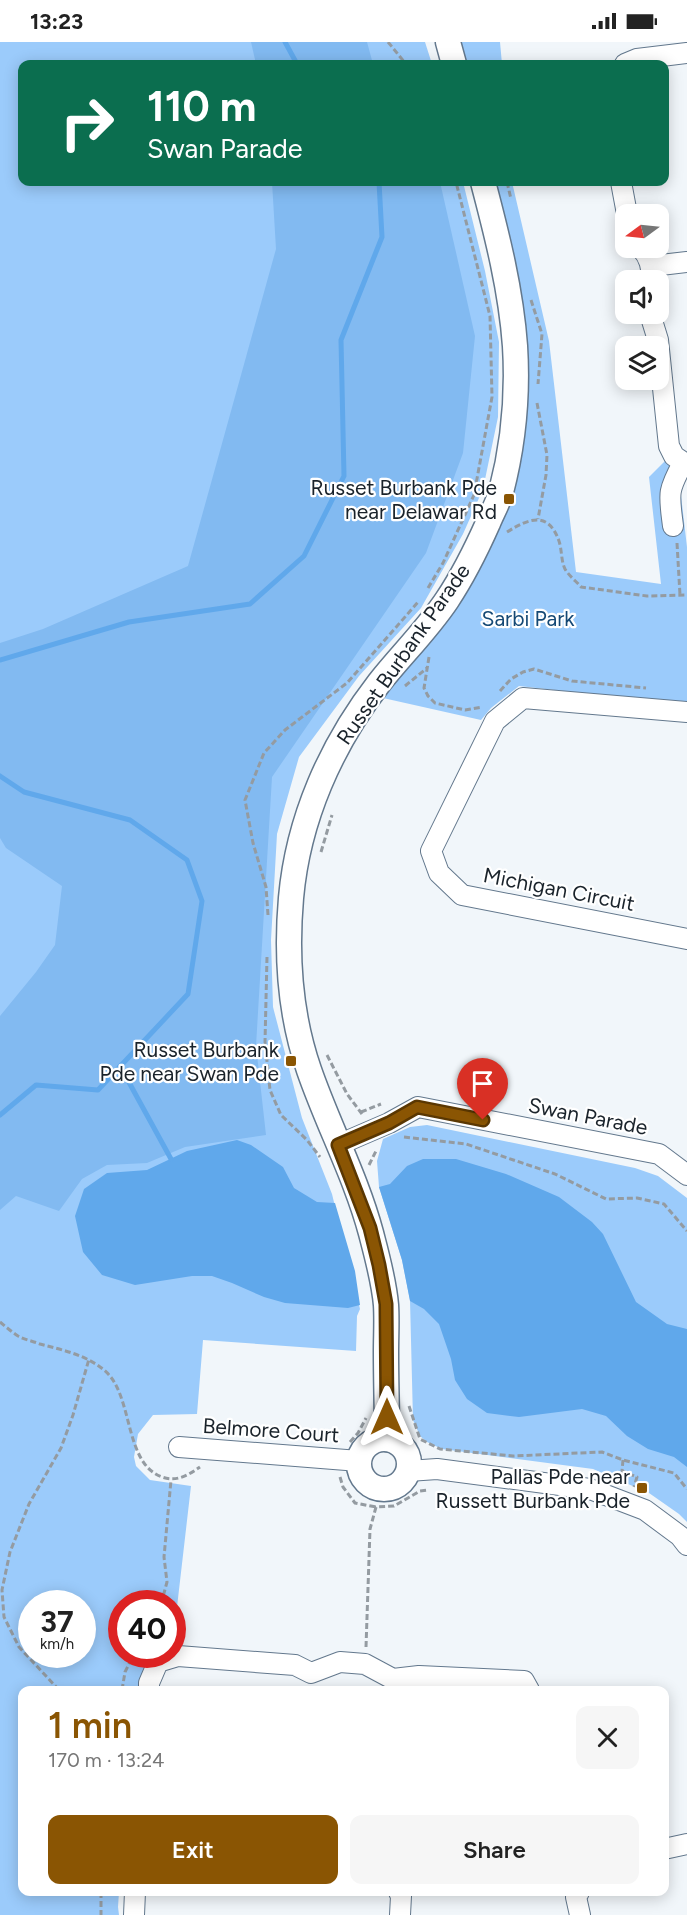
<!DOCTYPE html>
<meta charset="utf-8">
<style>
:root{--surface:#fff;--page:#f6f6f6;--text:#222;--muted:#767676;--accent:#8a5503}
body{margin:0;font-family:Figtree,sans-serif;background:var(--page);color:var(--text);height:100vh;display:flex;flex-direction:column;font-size:22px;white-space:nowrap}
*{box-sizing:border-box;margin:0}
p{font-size:20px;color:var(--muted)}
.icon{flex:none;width:33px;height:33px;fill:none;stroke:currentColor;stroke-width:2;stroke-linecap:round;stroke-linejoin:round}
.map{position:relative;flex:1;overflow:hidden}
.panel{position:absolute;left:18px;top:1644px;width:651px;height:210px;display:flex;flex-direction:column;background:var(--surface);border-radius:12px;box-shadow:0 3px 15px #0003}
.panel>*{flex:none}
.banner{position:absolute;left:18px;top:18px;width:651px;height:126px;border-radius:12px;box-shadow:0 3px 15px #0003;background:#0b6e4f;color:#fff;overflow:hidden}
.needle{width:39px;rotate:255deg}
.buttons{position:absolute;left:615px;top:162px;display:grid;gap:12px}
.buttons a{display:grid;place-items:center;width:54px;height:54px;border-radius:12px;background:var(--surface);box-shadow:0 3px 15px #0003;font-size:30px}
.speed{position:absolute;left:18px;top:1548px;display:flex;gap:12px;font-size:30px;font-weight:700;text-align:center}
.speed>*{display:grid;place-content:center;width:78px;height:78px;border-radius:50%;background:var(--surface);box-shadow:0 3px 15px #0003;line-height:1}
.speed small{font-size:15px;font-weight:400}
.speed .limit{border:9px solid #d22;background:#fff;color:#111}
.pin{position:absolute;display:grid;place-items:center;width:51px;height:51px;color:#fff;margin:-62px -26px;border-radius:50% 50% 50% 0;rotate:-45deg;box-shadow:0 0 6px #0007}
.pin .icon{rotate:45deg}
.me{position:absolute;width:66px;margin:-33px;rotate:0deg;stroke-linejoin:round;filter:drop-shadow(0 0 4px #0008)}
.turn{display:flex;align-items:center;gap:21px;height:126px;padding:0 30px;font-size:27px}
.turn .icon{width:78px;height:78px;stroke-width:2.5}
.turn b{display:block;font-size:42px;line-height:51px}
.round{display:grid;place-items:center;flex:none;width:63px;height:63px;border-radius:12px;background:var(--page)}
.headline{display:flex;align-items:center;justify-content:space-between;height:102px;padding:0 30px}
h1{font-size:36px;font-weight:600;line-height:45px;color:var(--accent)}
.action{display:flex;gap:12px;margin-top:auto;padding:12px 30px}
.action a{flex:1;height:69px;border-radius:12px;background:var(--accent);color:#fff;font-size:24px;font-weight:600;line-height:69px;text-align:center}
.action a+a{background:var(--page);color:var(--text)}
.status{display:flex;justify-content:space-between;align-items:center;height:42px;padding:0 30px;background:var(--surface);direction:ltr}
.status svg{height:16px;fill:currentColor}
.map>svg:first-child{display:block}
.green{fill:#9bcbfb;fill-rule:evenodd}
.forest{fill:#82baf1}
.water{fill:#60a8eb}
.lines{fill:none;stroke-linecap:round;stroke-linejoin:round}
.stream{stroke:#60a8eb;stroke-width:5}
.minor-casing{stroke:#63788d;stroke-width:22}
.tertiary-casing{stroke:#63788d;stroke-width:27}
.path{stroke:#949ba1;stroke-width:3;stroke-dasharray:6 3;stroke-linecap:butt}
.minor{stroke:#fff;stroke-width:20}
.tertiary{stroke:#fff;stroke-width:24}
.route-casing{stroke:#5a3702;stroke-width:15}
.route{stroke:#8a5503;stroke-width:10}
.poi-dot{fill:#8a5503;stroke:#fff;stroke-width:2}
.labels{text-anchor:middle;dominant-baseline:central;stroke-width:4.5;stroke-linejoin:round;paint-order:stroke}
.poi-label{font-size:21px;fill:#1a232b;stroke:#fff;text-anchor:end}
.park-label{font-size:21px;fill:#154975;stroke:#fff}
.street-label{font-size:21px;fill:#1a232b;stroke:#fff}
</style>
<div class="status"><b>13:23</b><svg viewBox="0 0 49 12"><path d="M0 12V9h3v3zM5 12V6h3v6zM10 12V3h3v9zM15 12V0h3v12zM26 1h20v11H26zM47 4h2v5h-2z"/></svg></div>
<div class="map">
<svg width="687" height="1873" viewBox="0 0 687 1873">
<rect width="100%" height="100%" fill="#f1f6fa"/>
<g class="green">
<path d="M0,0H425L432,22H22V140H463L485,229L499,300L498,375L483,447L463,492L421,566L359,634L299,715L277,792L271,898L273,965L302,1076L332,1152L360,1267L357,1274L356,1309L203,1298L197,1372L153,1373L138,1392L134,1415L136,1424L150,1438L191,1444L174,1591L173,1592L172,1562H122V1612L149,1613L139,1641V1648H22V1850H119L118,1865L119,1873H0ZM32,1562H82V1612H32Z"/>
<polygon points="459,0 500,0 502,22 465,22"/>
<polygon points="492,140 512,140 549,299 576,530 661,542 649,435 665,419 687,434 680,445 687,505 687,663 519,644 491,666 481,678 383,656 437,591 525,367 527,292"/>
<polygon points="427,1083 635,1126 658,1134 687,1156 687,1480 679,1472 649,1451 593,1427 442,1407 427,1400 420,1394 413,1378 410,1258 402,1218 379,1145 377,1119 383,1097 410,1085"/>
</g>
<g class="forest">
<polygon points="251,0 367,0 373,22 256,22"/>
<polygon points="272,140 440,140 475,294 463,411 426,511 272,735 256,1004 266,1093 185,1105 147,1121 107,1123 82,1137 59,1169 16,1154 0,1168 0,974 36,930 55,903 62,844 6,806 0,796 0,601 43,587 188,524 276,207"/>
</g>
<g class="water">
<polygon points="237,1098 251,1103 283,1125 294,1146 317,1160 335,1161 355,1229 360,1263 348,1266 285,1261 264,1255 232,1241 212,1234 192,1234 135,1243 102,1233 83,1210 75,1174 84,1147 107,1131 147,1128 187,1109"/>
<polygon points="423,1117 456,1117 506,1132 559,1155 592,1180 603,1192 636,1260 667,1282 687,1287 687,1425 674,1415 648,1407 627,1394 606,1374 582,1367 519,1375 487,1371 467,1357 455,1338 451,1317 439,1282 424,1267 410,1259 402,1218 379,1145 390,1142 407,1124"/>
</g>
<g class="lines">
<g class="stream">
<polyline points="285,0 297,22"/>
<polyline points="0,618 129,580 250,562 304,514 344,434 341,298 382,195 379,140"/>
<polyline points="0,734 24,750 130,778 187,818 202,859 188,952 98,1048 36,1043 0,1073"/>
<polyline points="120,1024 171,1117"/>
</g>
<defs>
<g id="minor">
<polyline points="625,22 637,17 687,11"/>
<polyline points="621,140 627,172"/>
<path d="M641,206C650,216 652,225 651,238"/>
<polyline points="652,224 687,220"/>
<polyline points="650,272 658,298 669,404 674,414 687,423"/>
<path d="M673,484C669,452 667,450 683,421"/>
<polyline points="687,670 523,656 495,679 431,809 439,831 462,853 687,897"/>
<polyline points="338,1103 389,1081 418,1065 659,1112 687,1133"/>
<polyline points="179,1405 359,1419"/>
<polyline points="408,1429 437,1427 590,1447 645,1468 680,1494 687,1503"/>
<polyline points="149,1648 149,1641 158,1620 178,1614 295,1623 311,1631 340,1620 365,1622 393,1637 419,1634 524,1639 529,1648"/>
<polyline points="664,1807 687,1802"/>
<polyline points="399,1850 401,1854 400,1873"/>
<polyline points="579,1850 576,1855 580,1873"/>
<polyline points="134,1873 135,1850"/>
</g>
<g id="tertiary">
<polyline points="448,0 454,22"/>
<circle cx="384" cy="1422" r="25"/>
<path d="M387,1397C387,1368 386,1339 386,1310C386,1294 387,1278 386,1263C384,1239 377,1214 371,1191C356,1135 328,1083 309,1028C290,973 286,913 291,856C298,777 331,703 379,641C401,613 427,588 447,558C463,534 476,508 488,481C492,471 498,461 501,450C513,404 518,352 515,304C511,248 497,193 483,140"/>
</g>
</defs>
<use href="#minor" class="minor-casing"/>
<use href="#tertiary" class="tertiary-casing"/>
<g class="path">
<polyline points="388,0 406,22"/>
<polyline points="507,140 511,157"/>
<polyline points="531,258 542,292 538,342"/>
<polyline points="537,361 547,413 546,433 538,477"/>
<path d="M507,490C528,477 548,468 559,499C562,508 561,519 565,527C569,534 577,540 581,545L647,554L687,553"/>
<polyline points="677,501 680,553"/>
<polyline points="428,546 443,521 474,453 492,355 490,274 456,140"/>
<polyline points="429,615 424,646 428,654 435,661 465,668 482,665"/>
<polyline points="405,644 427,626"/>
<polyline points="500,649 511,637 523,630 534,627 572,639 646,646"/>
<polyline points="321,810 332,773"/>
<polyline points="268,873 266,845 253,801 245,758 264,711 285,688 347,641 419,559"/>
<polyline points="267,915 265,1000 270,1048 281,1073 307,1098 320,1115"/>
<polyline points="327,1013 347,1052 362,1072"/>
<polyline points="361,1070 381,1062"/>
<polyline points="404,1095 466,1102 555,1132 606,1157 637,1156 664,1162 687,1189"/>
<polyline points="369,1123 377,1107"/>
<path d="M0,1280C6,1285 12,1290 18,1294C25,1298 33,1299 40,1302C63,1308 86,1313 104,1328C134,1352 123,1421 162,1435C176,1440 187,1434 200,1425"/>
<polyline points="409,1364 420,1397 440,1407 513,1414 602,1410 623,1418 674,1431 687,1447"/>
<polyline points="350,1400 358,1391 366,1376"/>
<polyline points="623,1418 622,1429 637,1435 634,1445"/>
<polyline points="340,1435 343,1445 355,1461 376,1465"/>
<polyline points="161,1562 167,1540 164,1515 171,1438"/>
<polyline points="366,1605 370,1487 376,1465 394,1464 420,1449 428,1448"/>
<polyline points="59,1648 19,1605 4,1575 2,1548 10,1510 29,1462 61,1406 73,1373 89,1317"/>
<polyline points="122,1648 125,1630 134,1612"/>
<polyline points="101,1850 101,1873"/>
</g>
<use href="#minor" class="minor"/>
<use href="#tertiary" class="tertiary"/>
</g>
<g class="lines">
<defs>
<polyline id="route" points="387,1375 386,1262 379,1223 370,1186 338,1103 389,1081 417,1065 483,1078"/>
</defs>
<use href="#route" class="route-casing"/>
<use href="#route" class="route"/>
</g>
<g class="poi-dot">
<rect x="503" y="451" width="12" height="12" rx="3"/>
<rect x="285" y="1013" width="12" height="12" rx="3"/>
<rect x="636" y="1440" width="12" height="12" rx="3"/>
</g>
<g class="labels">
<g class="poi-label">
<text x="497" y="445">Russet Burbank Pde<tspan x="497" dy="24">near Delawar Rd</tspan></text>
<text x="279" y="1007">Russet Burbank<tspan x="279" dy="24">Pde near Swan Pde</tspan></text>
<text x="630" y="1434">Pallas Pde near<tspan x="630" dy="24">Russett Burbank Pde</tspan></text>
</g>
<g class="park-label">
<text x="528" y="576">Sarbi Park</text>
</g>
<g class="street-label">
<text transform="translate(403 612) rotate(-55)">Russet Burbank Parade</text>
<text transform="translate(559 847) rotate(11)">Michigan Circuit</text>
<text transform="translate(588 1074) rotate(11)">Swan Parade</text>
<text transform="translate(271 1388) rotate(4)">Belmore Court</text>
</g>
</g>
</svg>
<div class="buttons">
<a><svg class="needle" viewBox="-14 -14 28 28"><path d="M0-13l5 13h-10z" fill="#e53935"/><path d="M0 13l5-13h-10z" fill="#767676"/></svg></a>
<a><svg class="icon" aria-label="sound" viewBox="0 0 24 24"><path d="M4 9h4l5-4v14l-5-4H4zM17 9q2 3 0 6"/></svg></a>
<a><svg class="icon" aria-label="layers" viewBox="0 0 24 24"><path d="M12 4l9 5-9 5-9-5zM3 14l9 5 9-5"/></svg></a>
</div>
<div class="speed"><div>37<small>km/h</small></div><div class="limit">40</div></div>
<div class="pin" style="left:483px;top:1078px;background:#d93025"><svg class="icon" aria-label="arrive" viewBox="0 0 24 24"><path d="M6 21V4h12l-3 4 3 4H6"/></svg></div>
<svg class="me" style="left:387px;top:1375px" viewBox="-20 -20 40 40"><path d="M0-17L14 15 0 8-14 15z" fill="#8a5503" stroke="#fff" stroke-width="4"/></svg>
<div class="banner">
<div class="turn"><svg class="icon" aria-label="right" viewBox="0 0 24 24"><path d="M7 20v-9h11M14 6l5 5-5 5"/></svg><div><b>110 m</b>Swan Parade</div></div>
</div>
<section class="panel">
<div class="headline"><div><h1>1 min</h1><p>170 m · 13:24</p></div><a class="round"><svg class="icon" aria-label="close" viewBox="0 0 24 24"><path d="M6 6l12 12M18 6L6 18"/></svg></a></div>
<div class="action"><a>Exit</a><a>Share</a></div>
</section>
</div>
